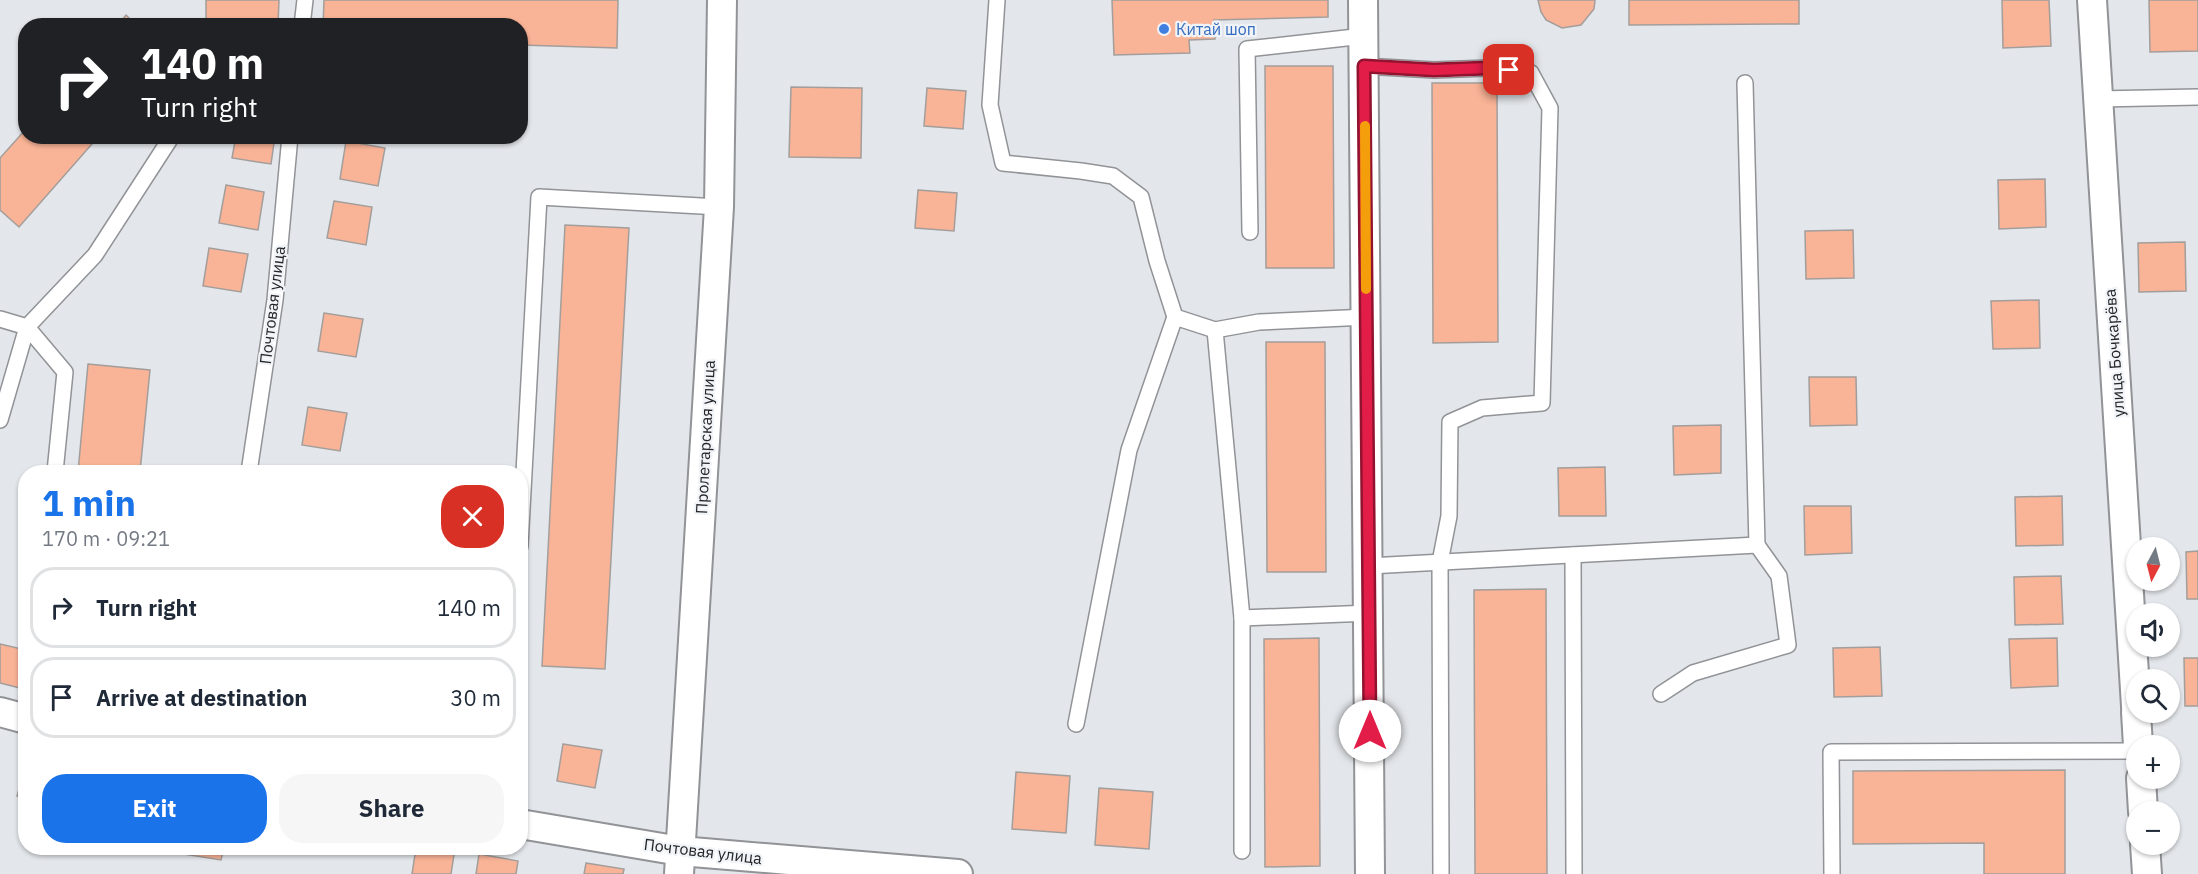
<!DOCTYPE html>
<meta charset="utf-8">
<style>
:root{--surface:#fff;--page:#f6f6f7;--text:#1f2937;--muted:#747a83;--line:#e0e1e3;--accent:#1a73e8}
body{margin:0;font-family:"IBM Plex Sans",sans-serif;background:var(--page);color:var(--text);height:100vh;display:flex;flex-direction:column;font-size:22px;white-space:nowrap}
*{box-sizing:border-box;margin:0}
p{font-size:20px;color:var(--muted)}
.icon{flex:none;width:33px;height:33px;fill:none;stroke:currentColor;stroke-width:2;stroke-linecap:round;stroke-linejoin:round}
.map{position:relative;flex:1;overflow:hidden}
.details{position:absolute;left:18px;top:465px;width:510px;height:390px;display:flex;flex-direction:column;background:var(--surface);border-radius:24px;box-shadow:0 2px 4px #0004}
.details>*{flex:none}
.banner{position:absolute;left:18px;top:18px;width:510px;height:126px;border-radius:24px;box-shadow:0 2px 4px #0004;background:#202124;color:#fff;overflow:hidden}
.needle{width:39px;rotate:187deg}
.tools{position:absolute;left:2126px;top:537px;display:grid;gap:12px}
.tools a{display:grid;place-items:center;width:54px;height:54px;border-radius:50%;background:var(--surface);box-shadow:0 2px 4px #0004;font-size:30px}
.pin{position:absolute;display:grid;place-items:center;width:51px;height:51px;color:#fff;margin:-26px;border-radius:12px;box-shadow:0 3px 9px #0006}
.me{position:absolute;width:66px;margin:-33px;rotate:0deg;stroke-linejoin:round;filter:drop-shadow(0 0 4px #0008)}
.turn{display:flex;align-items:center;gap:21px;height:126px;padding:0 24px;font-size:27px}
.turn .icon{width:78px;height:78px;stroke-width:2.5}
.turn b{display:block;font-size:42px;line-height:51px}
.round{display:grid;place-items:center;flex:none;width:63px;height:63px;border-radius:24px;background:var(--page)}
.overview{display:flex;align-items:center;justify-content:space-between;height:102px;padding:0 24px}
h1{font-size:36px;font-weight:800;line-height:45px;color:var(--accent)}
.action{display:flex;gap:12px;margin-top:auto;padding:12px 24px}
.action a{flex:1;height:69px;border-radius:24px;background:var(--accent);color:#fff;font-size:24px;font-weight:800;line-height:69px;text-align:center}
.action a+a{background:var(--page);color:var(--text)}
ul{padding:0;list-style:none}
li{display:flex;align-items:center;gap:18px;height:81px;margin:0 12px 9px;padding:0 12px;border:3px solid var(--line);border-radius:24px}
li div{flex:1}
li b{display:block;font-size:22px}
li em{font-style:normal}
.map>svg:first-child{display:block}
.building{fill:#f9b396;stroke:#a39e9c;stroke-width:1.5}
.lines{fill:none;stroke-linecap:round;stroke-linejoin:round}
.service-casing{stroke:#919397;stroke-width:18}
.minor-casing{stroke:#919397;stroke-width:32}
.service{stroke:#fff;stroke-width:15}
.minor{stroke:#fff;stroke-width:28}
.route-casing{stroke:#92132f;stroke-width:15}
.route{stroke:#e11d48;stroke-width:10}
.slow{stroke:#f59e0b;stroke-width:10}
.shop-dot{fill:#3f7fe0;stroke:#f0f3f7;stroke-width:2}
.labels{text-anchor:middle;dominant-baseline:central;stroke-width:4.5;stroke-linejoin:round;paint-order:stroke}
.shop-label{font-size:16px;fill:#366cbe;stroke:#f0f3f7;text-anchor:start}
.street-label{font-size:16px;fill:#242527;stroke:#f0f3f7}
</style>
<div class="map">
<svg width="2198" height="874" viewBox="0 0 2198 874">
<rect width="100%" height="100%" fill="#e3e6ea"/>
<g class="building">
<polygon points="206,0 279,0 278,26 206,26"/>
<polygon points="324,0 618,0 617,48 520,45 520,26 323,26"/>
<polygon points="1112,0 1328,0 1328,17 1214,20 1215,39 1189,40 1190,53 1114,55"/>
<polygon points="1538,0 1595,0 1594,9 1581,25 1562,28 1546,20 1541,12"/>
<polygon points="1629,0 1799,0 1799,24 1629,25"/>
<polygon points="2002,0 2049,0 2051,46 2003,48"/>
<polygon points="2149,0 2198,0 2198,51 2150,52"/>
<polygon points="126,15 137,26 117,26"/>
<polygon points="1265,66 1333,66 1334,268 1266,268"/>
<polygon points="1432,83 1497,83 1498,342 1433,343"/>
<polygon points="791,87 862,88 861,158 789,157"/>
<polygon points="927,88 966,91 963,129 924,126"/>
<polygon points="26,129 26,136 99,136 19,227 0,210 0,158"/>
<polygon points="236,136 275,136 271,164 232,158"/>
<polygon points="346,141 385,148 378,186 340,179"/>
<polygon points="2045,179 2046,227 1999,229 1998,180"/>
<polygon points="226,185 264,192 258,230 219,223"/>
<polygon points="918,190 957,193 954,231 915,228"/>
<polygon points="334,201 372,207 366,245 327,238"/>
<polygon points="565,225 629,228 605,669 542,666"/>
<polygon points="1853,230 1854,278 1806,279 1805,231"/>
<polygon points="2185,242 2186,291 2139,292 2138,243"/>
<polygon points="209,248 248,254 241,292 203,286"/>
<polygon points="2039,300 2040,348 1993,349 1991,301"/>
<polygon points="324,313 363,319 356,357 318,351"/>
<polygon points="1266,342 1325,342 1326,572 1267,572"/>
<polygon points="88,364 150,370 140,472 78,472"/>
<polygon points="1809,377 1856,377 1857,425 1810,426"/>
<polygon points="308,407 347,413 340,451 302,445"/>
<polygon points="1721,425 1721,473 1674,475 1673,426"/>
<polygon points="1605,467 1606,516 1559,516 1558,468"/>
<polygon points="2062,496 2063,545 2016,546 2015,497"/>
<polygon points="1804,506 1851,506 1852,553 1805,555"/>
<polygon points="2198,551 2198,599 2187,599 2186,552"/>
<polygon points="2061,576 2063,624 2015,625 2014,577"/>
<polygon points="1546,589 1547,874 1475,874 1474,590"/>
<polygon points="1319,638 1320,866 1265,867 1264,639"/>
<polygon points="2057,638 2058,686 2011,688 2009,639"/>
<polygon points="0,644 26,650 26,666 20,688 0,683"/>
<polygon points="1880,647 1882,696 1834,697 1833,648"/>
<polygon points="2184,658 2198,658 2198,706 2185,706"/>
<polygon points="520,736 527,738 521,775 520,775"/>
<polygon points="563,744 602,750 595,788 557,781"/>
<polygon points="26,767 26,799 17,796"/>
<polygon points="2065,770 2065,874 1984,874 1984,843 1853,844 1853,771"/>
<polygon points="1016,772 1070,776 1066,833 1012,829"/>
<polygon points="1099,788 1153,792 1149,849 1095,845"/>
<polygon points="184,848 224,848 221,860 183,854"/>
<polygon points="416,848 455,848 451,874 412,874"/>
<polygon points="479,854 518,861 516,874 476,874"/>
<polygon points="586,863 624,869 623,874 584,874"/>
</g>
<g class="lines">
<defs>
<g id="service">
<polyline points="997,0 990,105 1003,163 1081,171 1113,176 1141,197 1157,261 1175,317 1215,330 1259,322 1367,317"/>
<polyline points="302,26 305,0"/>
<polyline points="1364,66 1434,70 1488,68 1531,73 1550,108 1542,403 1482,408 1450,422 1449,516 1440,562 1441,874"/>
<polyline points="2098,99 2198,97"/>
<polyline points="1250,232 1247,49 1364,36"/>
<polyline points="0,319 27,327 0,420"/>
<polyline points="1215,330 1242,618"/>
<polyline points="55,472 65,372 27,327 95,255 172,136"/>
<polyline points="249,472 275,300 290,136"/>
<polyline points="520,546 539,197 719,207"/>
<polyline points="1573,555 1574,874"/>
<polyline points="1369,566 1757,545 1745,83"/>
<polyline points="1661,694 1693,673 1788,645 1779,576 1757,545"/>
<polyline points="1076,724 1129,450 1175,317"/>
<polyline points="1242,851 1242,618 1370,613"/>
<polyline points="1832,874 1831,752 2136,751"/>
</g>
<g id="minor">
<polyline points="1363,0 1370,874"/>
<polyline points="2092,0 2136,706"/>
<polyline points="0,712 26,719"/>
<polyline points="2136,712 2138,746"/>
<polyline points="2141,778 2143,812"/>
<polyline points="520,824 680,851 958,874"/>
<polyline points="2145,844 2147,874"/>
<polyline points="679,874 719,207 722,0"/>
</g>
</defs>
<use href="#service" class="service-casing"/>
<use href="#minor" class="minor-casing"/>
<use href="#service" class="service"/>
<use href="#minor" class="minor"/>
</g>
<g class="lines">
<defs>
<polyline id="route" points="1370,731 1364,66 1434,70 1488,68 1509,70"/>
</defs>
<use href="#route" class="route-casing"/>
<use href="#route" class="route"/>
<polyline class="slow" points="1365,126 1366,289"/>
</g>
<circle class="shop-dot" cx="1164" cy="29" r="6"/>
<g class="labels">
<g class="shop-label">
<text x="1176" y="29">Китай шоп</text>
</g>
<g class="street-label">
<text transform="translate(272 305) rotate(-83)">Почтовая улица</text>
<text transform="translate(2114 353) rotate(-94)">улица Бочкарёва</text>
<text transform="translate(705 437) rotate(-87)">Пролетарская улица</text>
<text transform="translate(703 851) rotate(7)">Почтовая улица</text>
</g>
</g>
</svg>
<div class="tools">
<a><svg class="needle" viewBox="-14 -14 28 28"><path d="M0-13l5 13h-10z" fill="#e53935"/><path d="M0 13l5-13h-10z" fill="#747a83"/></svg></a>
<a><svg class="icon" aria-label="sound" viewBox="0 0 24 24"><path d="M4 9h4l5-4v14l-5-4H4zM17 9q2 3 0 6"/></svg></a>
<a><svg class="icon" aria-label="search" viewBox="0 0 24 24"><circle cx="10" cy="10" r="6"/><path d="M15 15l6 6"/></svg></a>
<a>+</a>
<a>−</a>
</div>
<div class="pin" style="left:1509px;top:70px;background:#d93025"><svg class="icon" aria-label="arrive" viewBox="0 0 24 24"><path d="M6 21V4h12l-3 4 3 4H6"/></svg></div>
<svg class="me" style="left:1370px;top:731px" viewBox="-20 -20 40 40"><circle r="19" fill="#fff"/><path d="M0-13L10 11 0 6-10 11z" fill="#e11d48"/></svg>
<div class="banner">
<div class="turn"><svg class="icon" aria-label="right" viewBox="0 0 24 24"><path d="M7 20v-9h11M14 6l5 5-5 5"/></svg><div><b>140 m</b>Turn right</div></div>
</div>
<section class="details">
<div class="overview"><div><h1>1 min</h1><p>170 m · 09:21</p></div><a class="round" style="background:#d93025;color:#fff"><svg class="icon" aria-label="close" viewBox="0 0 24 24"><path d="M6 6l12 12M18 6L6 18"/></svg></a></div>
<ul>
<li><svg class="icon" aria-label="right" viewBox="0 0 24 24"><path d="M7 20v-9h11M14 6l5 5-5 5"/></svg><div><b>Turn right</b></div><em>140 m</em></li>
<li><svg class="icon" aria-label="arrive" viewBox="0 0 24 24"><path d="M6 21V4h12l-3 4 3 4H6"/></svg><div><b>Arrive at destination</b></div><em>30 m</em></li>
</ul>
<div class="action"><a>Exit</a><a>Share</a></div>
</section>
</div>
